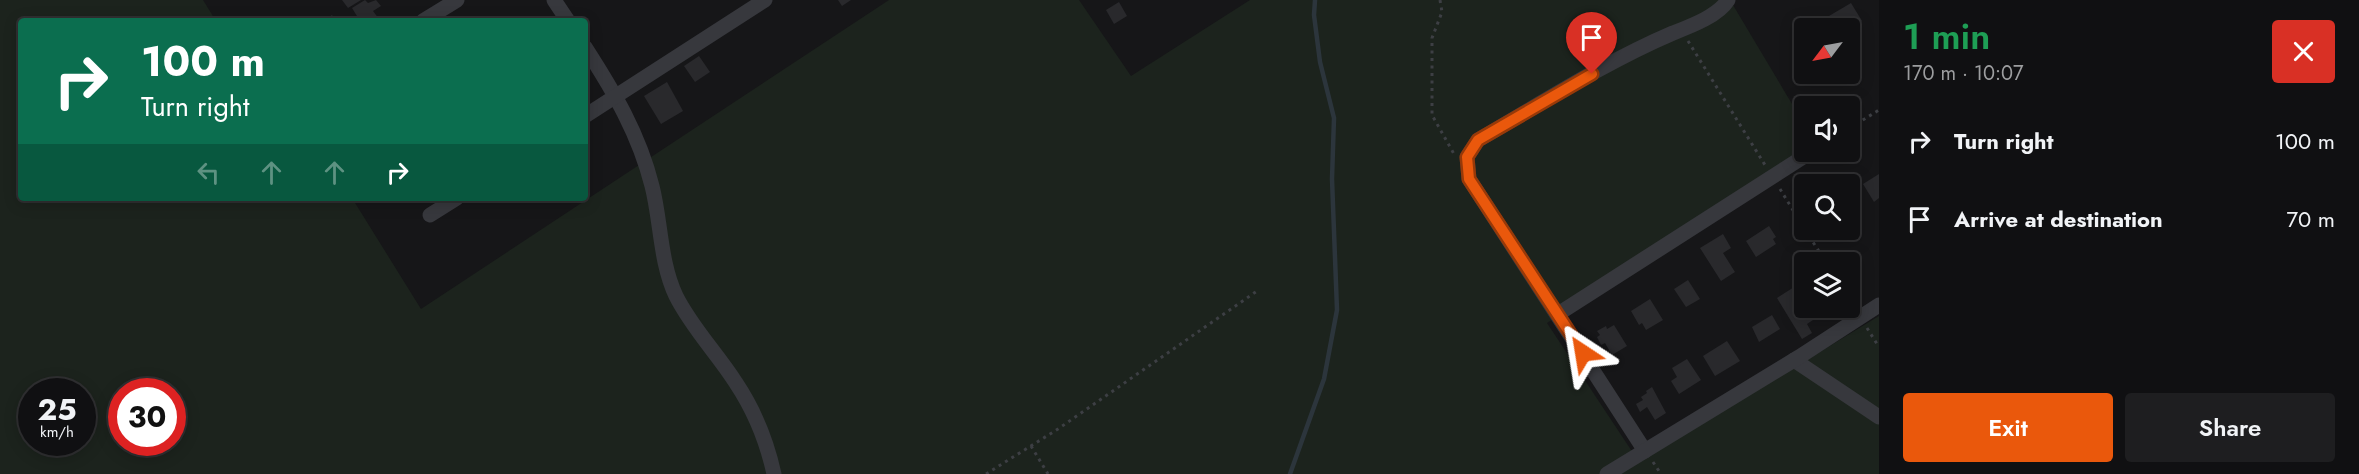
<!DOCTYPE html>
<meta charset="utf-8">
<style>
:root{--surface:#101012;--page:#1e1e20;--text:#f1f3f6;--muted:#9c9d9f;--line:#303032;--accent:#ea580c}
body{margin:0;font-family:Jost,sans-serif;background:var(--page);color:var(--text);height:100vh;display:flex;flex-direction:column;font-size:22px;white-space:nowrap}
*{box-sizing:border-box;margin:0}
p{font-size:20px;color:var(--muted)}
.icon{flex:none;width:33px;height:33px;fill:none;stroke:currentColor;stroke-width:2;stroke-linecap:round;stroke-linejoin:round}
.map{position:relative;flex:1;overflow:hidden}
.details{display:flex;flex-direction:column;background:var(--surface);width:480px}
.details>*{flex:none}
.hud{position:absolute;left:18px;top:18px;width:570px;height:183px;border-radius:6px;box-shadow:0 3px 15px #0003,0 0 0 2px var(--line);background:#0b6e4f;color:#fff;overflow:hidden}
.needle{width:39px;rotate:238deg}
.tools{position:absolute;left:1794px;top:18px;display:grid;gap:12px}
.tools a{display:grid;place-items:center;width:66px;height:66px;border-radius:6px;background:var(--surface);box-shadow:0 3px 15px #0003,0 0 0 2px var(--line);font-size:30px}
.speed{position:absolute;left:18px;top:378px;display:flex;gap:12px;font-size:30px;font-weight:700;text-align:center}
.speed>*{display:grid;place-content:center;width:78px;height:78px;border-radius:50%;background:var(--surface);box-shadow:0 3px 15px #0003,0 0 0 2px var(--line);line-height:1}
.speed small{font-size:15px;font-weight:400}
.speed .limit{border:9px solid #d22;background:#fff;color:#111}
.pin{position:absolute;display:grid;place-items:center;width:51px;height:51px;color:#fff;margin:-62px -26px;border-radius:50% 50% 50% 0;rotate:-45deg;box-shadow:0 0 6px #0007}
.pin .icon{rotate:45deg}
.me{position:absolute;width:66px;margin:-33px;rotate:327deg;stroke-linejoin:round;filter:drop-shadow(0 0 4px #0008)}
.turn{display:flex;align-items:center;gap:21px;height:126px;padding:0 24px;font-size:27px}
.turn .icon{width:78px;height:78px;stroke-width:2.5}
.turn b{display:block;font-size:42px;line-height:51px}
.lanes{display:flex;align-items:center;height:57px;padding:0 24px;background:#0003;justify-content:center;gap:30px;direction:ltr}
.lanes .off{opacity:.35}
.round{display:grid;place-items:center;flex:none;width:63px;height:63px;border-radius:6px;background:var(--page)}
.summary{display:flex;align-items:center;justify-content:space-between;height:102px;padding:0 24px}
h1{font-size:36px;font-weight:600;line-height:45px;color:#1e9e55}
.action{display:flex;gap:12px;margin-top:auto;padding:12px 24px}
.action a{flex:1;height:69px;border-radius:6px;background:var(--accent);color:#fff;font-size:24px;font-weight:600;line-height:69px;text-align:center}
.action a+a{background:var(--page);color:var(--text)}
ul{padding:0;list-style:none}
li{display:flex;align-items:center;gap:18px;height:78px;padding:0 24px}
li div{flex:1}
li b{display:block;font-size:22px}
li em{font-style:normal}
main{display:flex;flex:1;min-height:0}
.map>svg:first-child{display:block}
.green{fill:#1c231d;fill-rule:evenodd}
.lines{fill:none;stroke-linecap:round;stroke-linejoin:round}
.stream{stroke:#2c353c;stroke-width:4.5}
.building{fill:#29292c}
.path{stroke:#3d3f44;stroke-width:3;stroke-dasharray:3 4.5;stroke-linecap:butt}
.minor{stroke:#37383d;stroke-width:15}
.route-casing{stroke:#983908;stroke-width:15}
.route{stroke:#ea580c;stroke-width:10}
</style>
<main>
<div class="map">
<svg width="1879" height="474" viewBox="0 0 1879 474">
<rect width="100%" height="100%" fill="#161618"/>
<path class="green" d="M0,0H203L216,21H21V198H352L421,309L889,0H1079L1131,76L1250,0H1730L1804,124V152H1807L1547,323L1639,462L1879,316V474H0ZM32,392H82V442H32ZM122,392H172V442H122Z"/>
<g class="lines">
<polyline class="stream" points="1290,474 1324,379 1337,310 1332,179 1334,118 1320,62 1314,15 1315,0"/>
</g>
<g class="building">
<polygon points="342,0 361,0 348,8"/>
<polygon points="365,0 368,3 376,0 381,6 373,11 379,19 376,21 360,21 352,8"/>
<polygon points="838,0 851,0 842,6"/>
<polygon points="1119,2 1127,16 1114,24 1106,10"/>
<polygon points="1851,3 1862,21 1849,28 1837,28 1829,16"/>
<polygon points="332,15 336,21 323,21"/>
<polygon points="699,56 710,72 695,82 684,66"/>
<polygon points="667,82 683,111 661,124 644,96"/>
<polygon points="1879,174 1879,198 1874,202 1863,184"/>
<polygon points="1769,226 1776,237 1773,239 1776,244 1756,257 1746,241"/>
<polygon points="1723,234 1731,248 1723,253 1735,272 1721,281 1700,248"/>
<polygon points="1688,280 1700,299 1686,307 1674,289"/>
<polygon points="1802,282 1804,286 1804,308 1818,308 1822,314 1807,324 1812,333 1802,339 1777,298"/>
<polygon points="1650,299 1663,320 1646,330 1642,323 1639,325 1631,311"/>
<polygon points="1772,315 1780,329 1759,342 1752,327"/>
<polygon points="1614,325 1627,346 1612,355 1605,343 1601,345 1597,337 1600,335 1597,331 1606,326 1607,329"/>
<polygon points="1727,341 1740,361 1715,376 1703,356"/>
<polygon points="1687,359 1701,380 1679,394 1671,381 1677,377 1672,368"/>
<polygon points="1652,387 1666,413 1655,420 1647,407 1640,412 1636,404 1643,400 1641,397 1647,393 1646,391"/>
</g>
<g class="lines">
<g class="path">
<polyline points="1440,0 1442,12 1432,38 1432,115 1454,154"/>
<polyline points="1688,41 1765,165"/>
<polyline points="1850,128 1879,110"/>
<polyline points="1780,189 1804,228"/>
<polyline points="1805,230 1826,262"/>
<polyline points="1867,328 1879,347"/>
<polyline points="1031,446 1048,474"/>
<polyline points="1653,462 1661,474"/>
<polyline points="986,474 1058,429 1257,291"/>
</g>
<g class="minor">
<polyline points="554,0 568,21"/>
<polyline points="423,21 457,0"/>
<path d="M585,47C614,92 639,134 652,186C661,221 660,263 676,296C692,328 717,353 736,383C754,410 767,442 774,474"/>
<polyline points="585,116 765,0"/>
<polyline points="430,215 457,198"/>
<polyline points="1558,314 1811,152"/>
<polyline points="1794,360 1879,417"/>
<path d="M1645,451L1469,179L1467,157L1478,140C1542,103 1605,62 1673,33C1691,26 1718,16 1728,0"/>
<polyline points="1607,474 1799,357 1879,305"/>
</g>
</g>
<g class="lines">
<defs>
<polyline id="route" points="1583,353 1469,179 1467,157 1478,140 1592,74"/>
</defs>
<use href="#route" class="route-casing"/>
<use href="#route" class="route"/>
</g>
</svg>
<div class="tools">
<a><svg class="needle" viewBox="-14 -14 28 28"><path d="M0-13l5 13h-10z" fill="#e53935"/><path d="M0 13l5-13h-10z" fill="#9c9d9f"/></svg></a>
<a><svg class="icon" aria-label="sound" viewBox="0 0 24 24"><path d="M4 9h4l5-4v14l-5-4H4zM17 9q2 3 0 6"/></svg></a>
<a><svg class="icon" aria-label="search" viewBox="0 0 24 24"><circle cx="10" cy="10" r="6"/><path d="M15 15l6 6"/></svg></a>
<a><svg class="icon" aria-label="layers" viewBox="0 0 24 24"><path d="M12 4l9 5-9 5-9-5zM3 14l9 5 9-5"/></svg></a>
</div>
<div class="speed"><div>25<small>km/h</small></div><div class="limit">30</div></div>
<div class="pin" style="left:1592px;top:74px;background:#d93025"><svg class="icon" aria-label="arrive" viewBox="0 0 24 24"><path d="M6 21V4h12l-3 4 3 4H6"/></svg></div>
<svg class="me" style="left:1583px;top:353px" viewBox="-20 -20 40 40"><path d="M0-17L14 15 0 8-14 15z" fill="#ea580c" stroke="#fff" stroke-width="4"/></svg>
<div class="hud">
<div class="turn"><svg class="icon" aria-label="right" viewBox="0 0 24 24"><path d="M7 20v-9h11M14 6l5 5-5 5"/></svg><div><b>100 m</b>Turn right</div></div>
<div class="lanes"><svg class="icon off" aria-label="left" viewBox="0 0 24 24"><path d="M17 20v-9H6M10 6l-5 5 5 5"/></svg><svg class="icon off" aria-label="ahead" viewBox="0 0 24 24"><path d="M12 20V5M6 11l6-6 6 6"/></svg><svg class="icon off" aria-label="ahead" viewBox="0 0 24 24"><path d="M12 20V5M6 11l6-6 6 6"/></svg><svg class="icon" aria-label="right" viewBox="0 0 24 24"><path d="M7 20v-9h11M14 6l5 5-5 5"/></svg></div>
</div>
</div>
<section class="details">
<div class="summary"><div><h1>1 min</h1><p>170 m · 10:07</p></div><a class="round" style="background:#d93025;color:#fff"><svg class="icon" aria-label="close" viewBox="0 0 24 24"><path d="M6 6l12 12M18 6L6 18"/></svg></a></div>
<ul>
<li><svg class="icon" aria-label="right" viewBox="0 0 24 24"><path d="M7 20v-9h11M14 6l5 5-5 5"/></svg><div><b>Turn right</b></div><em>100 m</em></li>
<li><svg class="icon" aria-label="arrive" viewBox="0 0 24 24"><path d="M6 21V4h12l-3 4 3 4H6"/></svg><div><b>Arrive at destination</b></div><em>70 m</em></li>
</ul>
<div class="action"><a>Exit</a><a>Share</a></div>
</section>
</main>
